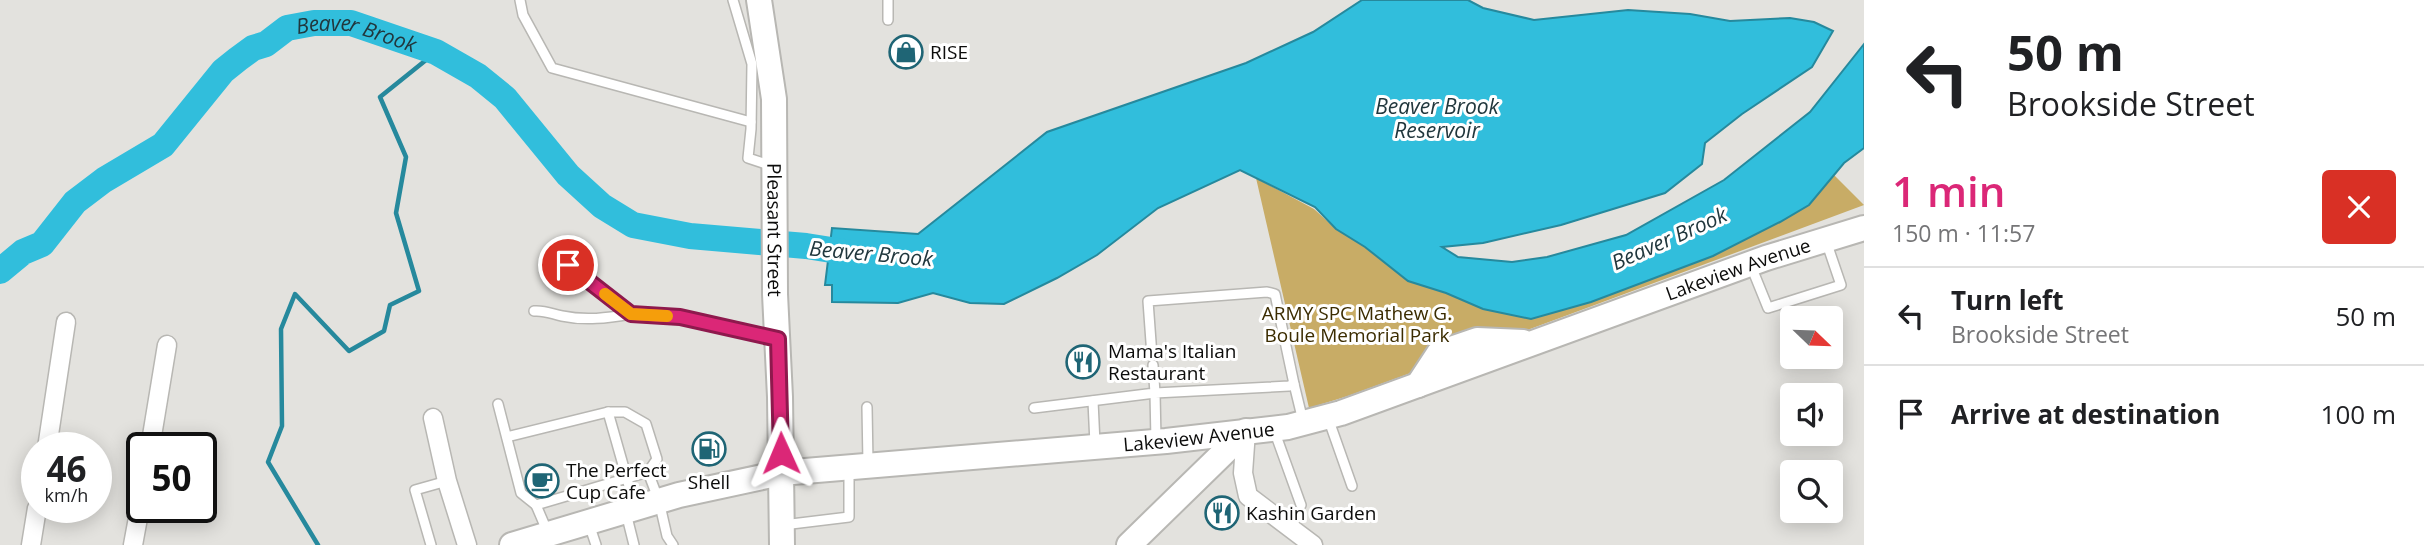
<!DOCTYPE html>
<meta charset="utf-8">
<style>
:root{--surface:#fff;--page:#f6f6f6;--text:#202124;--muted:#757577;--line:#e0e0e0;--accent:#db2777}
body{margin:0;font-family:"Open Sans",sans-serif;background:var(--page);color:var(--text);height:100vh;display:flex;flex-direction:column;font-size:26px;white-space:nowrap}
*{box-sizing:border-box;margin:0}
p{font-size:23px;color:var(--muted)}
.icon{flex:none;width:38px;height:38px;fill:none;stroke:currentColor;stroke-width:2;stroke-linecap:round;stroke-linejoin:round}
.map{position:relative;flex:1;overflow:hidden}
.details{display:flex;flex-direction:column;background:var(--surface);width:560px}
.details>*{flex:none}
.top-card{background:#fff;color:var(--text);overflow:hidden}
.needle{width:46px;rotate:113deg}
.controls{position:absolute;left:1780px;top:306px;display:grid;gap:14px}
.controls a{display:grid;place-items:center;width:63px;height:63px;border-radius:7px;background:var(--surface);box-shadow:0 4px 18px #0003;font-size:35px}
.speed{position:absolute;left:21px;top:432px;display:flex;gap:14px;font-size:35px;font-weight:700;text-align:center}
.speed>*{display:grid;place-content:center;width:91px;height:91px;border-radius:50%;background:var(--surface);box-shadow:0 4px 18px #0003;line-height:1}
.speed small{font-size:18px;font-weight:400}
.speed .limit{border:4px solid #111;border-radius:10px;background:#fff;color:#111}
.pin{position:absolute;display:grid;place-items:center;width:60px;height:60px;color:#fff;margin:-30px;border:4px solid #fff;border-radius:50%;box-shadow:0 2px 7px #0007}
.me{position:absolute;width:77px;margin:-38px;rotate:359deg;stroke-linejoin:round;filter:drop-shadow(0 0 5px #0008)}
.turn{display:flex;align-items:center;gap:24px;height:147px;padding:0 28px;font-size:32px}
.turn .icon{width:91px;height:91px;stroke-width:2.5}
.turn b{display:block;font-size:49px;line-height:60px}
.round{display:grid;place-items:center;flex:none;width:74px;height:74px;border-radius:7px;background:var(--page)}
.head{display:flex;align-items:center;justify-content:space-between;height:119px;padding:0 28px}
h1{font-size:42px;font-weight:600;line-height:52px;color:var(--accent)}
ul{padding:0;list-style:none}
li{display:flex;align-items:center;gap:21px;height:98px;padding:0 28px;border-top:2px solid var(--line)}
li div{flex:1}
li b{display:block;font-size:26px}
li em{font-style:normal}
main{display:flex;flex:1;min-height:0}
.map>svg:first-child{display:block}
.green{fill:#c8ac66}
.water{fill:#31bedc;stroke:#26899d;stroke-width:2}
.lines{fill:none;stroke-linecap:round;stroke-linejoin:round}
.stream{stroke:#26899d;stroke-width:4.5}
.river{stroke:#31bedc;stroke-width:26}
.lane-casing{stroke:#b8b7b3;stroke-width:12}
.street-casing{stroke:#b8b7b3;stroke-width:21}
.secondary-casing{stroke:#b8b7b3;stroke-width:28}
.lane{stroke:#fff;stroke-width:9}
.street{stroke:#fff;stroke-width:18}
.secondary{stroke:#fff;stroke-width:24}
.route-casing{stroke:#8e194d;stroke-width:18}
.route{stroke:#db2777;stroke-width:12}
.slow{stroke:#f59e0b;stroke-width:12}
.labels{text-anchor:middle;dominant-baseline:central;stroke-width:6;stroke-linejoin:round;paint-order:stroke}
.poi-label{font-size:19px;fill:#0c0c0b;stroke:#fff;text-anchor:start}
.street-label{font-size:19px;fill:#0c0c0b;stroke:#fff}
.park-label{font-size:19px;fill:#3b2c01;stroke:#fff}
.water-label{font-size:21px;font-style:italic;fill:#21373d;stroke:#fff}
</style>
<main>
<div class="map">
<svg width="1864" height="545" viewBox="0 0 1864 545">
<rect width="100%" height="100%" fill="#e3e2de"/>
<polygon class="green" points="1834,175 1864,205 1490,344 1348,396 1309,408 1256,178 1314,209 1336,229 1365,247 1408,281 1446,293 1591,302 1713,256 1780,222 1809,205"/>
<polygon class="water" points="1362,0 1468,0 1483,8 1534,20 1628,10 1690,14 1730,21 1790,18 1814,22 1833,31 1812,67 1742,114 1705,143 1702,164 1665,193 1561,225 1483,243 1442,247 1458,257 1512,262 1547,257 1626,235 1724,180 1810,112 1864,44 1864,148 1844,163 1809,205 1780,222 1713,256 1591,302 1531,319 1483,309 1446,293 1408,281 1365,247 1336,229 1315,207 1240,170 1158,208 1097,255 1057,278 1004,304 970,303 933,293 898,303 832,302 832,285 825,285 832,228 918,234 1047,132 1246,63 1313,32"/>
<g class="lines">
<polyline class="stream" points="318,545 268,462 282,426 281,329 295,294 349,351 384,331 390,305 419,291 396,213 406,157 380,97 436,52"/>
<path class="river" id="s1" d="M0,271L23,252L42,244L75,202L104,180L163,145L223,71L238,59L253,48L266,44L287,28L314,23H351L436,52L478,76L505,98L568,175L602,206L633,225L690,236L806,246L863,255"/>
<defs>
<g id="lane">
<polyline points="520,0 523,15 552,68 751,122"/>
<polyline points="733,0 752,64 751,129 748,158 772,166"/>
<polyline points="888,0 888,20"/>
<polyline points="568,265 631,314 680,317 776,338"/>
<polyline points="1751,266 1768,308 1841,285 1826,241"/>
<path d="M534,311C545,310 552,314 562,316C586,321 607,318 631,314"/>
<polyline points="1152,356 1148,301 1267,292 1275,294 1294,384 1289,386 1155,393 1156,440"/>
<polyline points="1294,384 1303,421"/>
<polyline points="1093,401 1095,444"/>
<polyline points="498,404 521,493 536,505"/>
<polyline points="867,407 868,463"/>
<polyline points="1034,408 1155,393 1153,365"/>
<polyline points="608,412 625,412 646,424 657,459 648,472"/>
<polyline points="1328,418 1352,486"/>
<polyline points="1274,430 1301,505"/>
<polyline points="507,437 608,412 635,507"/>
<polyline points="626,513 634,545"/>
<polyline points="589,524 596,545"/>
<polyline points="783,525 849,517 849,471"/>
<polyline points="548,533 536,505 648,472 659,501 667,536 673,545"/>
<polyline points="431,545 415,490 447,481"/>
</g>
<g id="street">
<polyline points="433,418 447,481 467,545"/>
<polyline points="1246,431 1243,473 1248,496 1313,545"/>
<polyline points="47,448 66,322"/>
<polyline points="150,448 167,345"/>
<polyline points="31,545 37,508"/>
<polyline points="133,545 142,496"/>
</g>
<g id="secondary">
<path id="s2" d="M759,0L774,99L775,294L780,397L782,545"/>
<polyline points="1418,385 1439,353 1477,340 1523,342"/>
<path id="s3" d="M512,545L679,495L781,473L1166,441L1288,427L1341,413L1766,258L1864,228"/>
<polyline points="1129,545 1246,431"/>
</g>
</defs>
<use href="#lane" class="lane-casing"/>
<use href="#street" class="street-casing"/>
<use href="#secondary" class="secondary-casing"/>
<use href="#lane" class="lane"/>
<use href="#street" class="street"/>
<use href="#secondary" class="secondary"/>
</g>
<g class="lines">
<defs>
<polyline id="route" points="568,265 631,314 680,317 778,339 781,453"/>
</defs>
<use href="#route" class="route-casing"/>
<use href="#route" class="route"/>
<polyline class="slow" points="605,294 631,314 667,316"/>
</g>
<defs>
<symbol id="shop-ring" viewBox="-11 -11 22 22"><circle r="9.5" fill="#fff" stroke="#1f6575" stroke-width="1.5"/><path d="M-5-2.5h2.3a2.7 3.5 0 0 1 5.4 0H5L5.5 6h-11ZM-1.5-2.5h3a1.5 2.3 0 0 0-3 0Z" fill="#1f6575"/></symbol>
<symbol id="restaurant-ring" viewBox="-11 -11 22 22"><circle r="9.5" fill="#fff" stroke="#1f6575" stroke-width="1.5"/><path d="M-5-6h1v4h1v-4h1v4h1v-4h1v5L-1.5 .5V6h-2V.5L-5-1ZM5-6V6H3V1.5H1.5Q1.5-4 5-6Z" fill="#1f6575"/></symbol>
<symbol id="fuel-ring" viewBox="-11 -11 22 22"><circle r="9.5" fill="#fff" stroke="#1f6575" stroke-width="1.5"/><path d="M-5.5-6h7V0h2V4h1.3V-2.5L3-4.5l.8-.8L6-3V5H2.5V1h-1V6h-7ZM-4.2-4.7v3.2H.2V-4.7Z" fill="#1f6575"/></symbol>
<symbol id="cafe-ring" viewBox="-11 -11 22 22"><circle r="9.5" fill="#fff" stroke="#1f6575" stroke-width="1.5"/><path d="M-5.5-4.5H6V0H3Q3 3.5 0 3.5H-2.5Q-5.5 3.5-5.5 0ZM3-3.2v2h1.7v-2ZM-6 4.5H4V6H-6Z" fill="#1f6575"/></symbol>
</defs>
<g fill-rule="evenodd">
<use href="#shop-ring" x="887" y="33" width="38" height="38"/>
<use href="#restaurant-ring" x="1064" y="343" width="38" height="38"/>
<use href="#fuel-ring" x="690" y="430" width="38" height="38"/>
<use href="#cafe-ring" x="523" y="462" width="38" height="38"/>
<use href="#restaurant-ring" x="1203" y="494" width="38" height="38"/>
</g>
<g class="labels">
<g class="poi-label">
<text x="930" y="52">RISE</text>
<text x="1108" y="351">Mama's Italian<tspan x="1108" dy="22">Restaurant</tspan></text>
<text x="566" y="470">The Perfect<tspan x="566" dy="22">Cup Cafe</tspan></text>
<text x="709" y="482" text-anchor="middle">Shell</text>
<text x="1246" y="513">Kashin Garden</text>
</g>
<g class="street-label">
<text stroke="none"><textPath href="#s2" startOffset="231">Pleasant Street</textPath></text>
<text stroke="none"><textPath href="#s3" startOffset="1265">Lakeview Avenue</textPath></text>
<text stroke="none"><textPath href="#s3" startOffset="698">Lakeview Avenue</textPath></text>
</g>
<g class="park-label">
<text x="1357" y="313">ARMY SPC Mathew G.<tspan x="1357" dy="22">Boule Memorial Park</tspan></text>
</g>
<g class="water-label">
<text stroke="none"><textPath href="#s1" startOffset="453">Beaver Brook</textPath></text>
<text x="1437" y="106">Beaver Brook<tspan x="1437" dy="24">Reservoir</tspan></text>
<text transform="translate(1669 238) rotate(-24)">Beaver Brook</text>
<text transform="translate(871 253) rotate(5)">Beaver Brook</text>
</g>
</g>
</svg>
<div class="controls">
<a><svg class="needle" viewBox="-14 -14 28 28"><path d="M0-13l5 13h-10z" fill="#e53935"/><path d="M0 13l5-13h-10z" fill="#757577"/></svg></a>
<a><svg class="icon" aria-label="sound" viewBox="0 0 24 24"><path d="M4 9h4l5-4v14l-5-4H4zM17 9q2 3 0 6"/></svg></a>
<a><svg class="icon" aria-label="search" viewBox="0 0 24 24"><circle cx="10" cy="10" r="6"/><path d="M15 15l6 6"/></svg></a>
</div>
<div class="speed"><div>46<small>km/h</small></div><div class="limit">50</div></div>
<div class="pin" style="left:568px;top:265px;background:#d93025"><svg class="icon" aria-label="arrive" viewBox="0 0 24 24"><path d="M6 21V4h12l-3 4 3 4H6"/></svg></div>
<svg class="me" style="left:781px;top:453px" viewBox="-20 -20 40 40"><path d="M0-17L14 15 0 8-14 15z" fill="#db2777" stroke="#fff" stroke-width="4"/></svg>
</div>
<section class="details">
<div class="top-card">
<div class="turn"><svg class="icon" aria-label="left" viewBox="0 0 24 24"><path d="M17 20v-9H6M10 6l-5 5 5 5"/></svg><div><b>50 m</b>Brookside Street</div></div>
</div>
<div class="head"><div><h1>1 min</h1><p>150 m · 11:57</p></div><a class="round" style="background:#d93025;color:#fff"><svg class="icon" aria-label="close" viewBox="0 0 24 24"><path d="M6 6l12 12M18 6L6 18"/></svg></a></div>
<ul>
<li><svg class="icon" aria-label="left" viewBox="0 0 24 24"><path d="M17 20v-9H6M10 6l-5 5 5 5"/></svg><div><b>Turn left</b><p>Brookside Street</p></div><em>50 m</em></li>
<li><svg class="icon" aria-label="arrive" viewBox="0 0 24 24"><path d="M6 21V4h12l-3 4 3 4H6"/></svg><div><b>Arrive at destination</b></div><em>100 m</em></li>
</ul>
</section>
</main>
